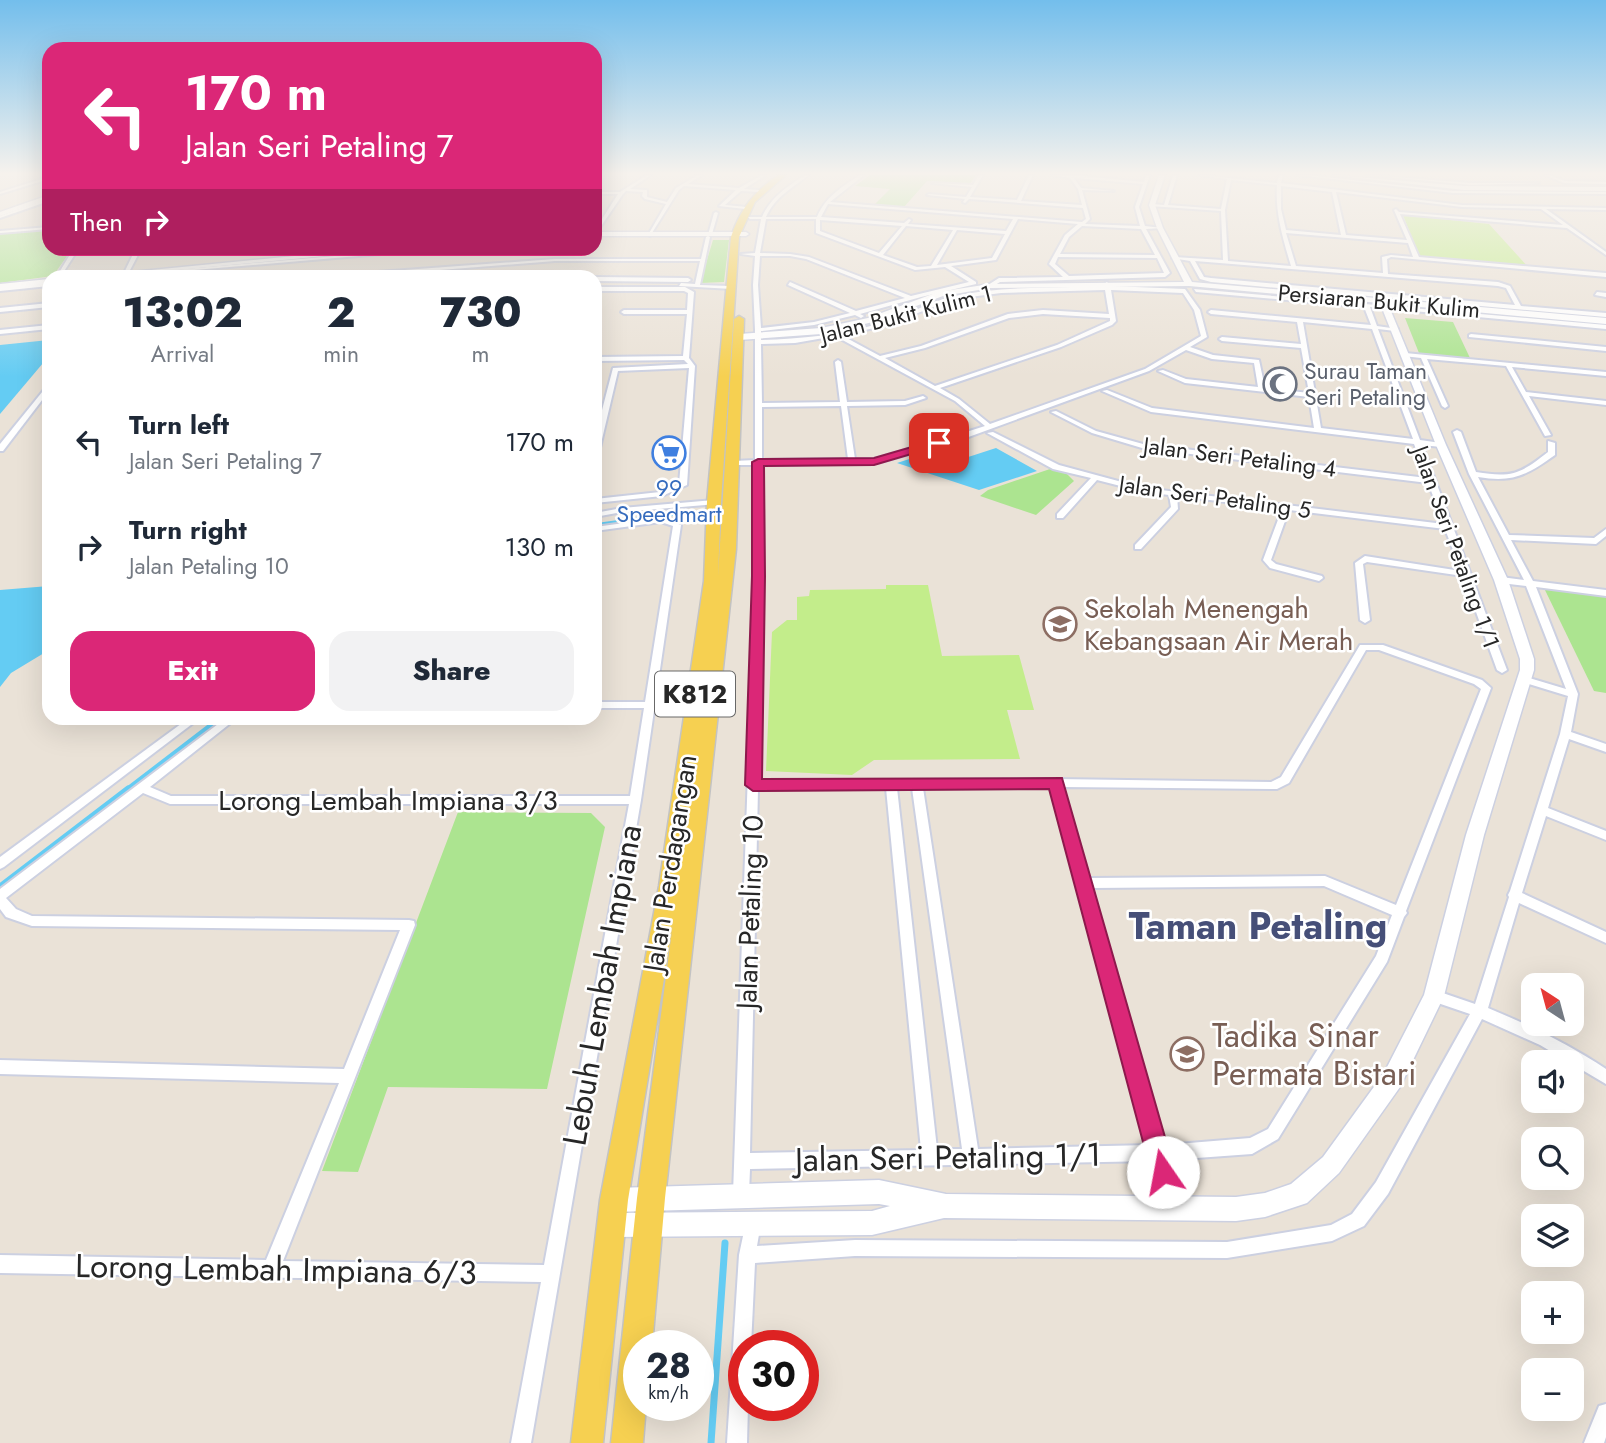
<!DOCTYPE html>
<meta charset="utf-8">
<style>
:root{--surface:#fff;--page:#f2f2f3;--text:#1f2937;--muted:#747a83;--accent:#db2777}
body{margin:0;font-family:Jost,sans-serif;background:var(--page);color:var(--text);height:100vh;display:flex;flex-direction:column;font-size:26px;white-space:nowrap}
*{box-sizing:border-box;margin:0}
p{font-size:23px;color:var(--muted)}
.icon{flex:none;width:38px;height:38px;fill:none;stroke:currentColor;stroke-width:2;stroke-linecap:round;stroke-linejoin:round}
.map{position:relative;flex:1;overflow:hidden}
.side{position:absolute;left:42px;top:270px;width:560px;height:455px;display:flex;flex-direction:column;background:var(--surface);border-radius:21px;box-shadow:0 7px 28px #0002}
.side>*{flex:none}
.banner{position:absolute;left:42px;top:42px;width:560px;height:214px;border-radius:21px;box-shadow:0 7px 28px #0002;background:#db2777;color:#fff;overflow:hidden}
.needle{width:46px;rotate:324deg}
.fabs{position:absolute;left:1521px;top:973px;display:grid;gap:14px}
.fabs a{display:grid;place-items:center;width:63px;height:63px;border-radius:14px;background:var(--surface);box-shadow:0 7px 28px #0002;font-size:35px}
.speed{position:absolute;left:623px;top:1330px;display:flex;gap:14px;font-size:35px;font-weight:700;text-align:center}
.speed>*{display:grid;place-content:center;width:91px;height:91px;border-radius:50%;background:var(--surface);box-shadow:0 7px 28px #0002;line-height:1}
.speed small{font-size:18px;font-weight:400}
.speed .limit{border:10px solid #d22;background:#fff;color:#111}
.pin{position:absolute;display:grid;place-items:center;width:60px;height:60px;color:#fff;margin:-30px;border-radius:14px;box-shadow:0 4px 10px #0006}
.me{position:absolute;width:77px;margin:-38px;rotate:348deg;stroke-linejoin:round;filter:drop-shadow(0 0 5px #0008)}
.turn{display:flex;align-items:center;gap:24px;height:147px;padding:0 28px;font-size:32px}
.turn .icon{width:91px;height:91px;stroke-width:2.5}
.turn b{display:block;font-size:49px;line-height:60px}
.then{display:flex;align-items:center;height:66px;padding:0 28px;background:#0003;gap:14px;font-size:26px}
.eta{display:flex;justify-content:space-evenly;align-items:center;height:119px;text-align:center}
.eta b{font-size:42px;font-weight:800;line-height:49px}
.button{display:flex;gap:14px;margin-top:auto;padding:14px 28px}
.button a{flex:1;height:80px;border-radius:21px;background:var(--accent);color:#fff;font-size:28px;font-weight:800;line-height:80px;text-align:center}
.button a+a{background:var(--page);color:var(--text)}
ul{padding:0;list-style:none}
li{display:flex;align-items:center;gap:21px;height:105px;padding:0 28px}
li div{flex:1}
li b{display:block;font-size:26px}
li em{font-style:normal}
.map>svg:first-child{display:block}
.green{fill:#ace490}
.pitch{fill:#c3ed8b}
.water{fill:#64ccf3}
.lines{fill:none;stroke-linecap:round;stroke-linejoin:round}
.stream-far3{stroke:#64ccf3;stroke-width:3.5}
.stream-far2{stroke:#64ccf3;stroke-width:4.5}
.stream-far1{stroke:#64ccf3;stroke-width:5}
.stream{stroke:#64ccf3;stroke-width:7}
.street-casing{stroke:#ccd0e1;stroke-width:4}
.secondary-casing{stroke:#ccd0e1;stroke-width:3}
.primary-casing{stroke:#c3c3c3;stroke-width:3}
.street{fill:#fff;fill-rule:evenodd}
.secondary{fill:#fff;fill-rule:evenodd}
.primary{fill:#f6d051;fill-rule:evenodd}
.route{fill:#db2777;stroke:#8e194d;stroke-width:2}
.labels{text-anchor:middle;dominant-baseline:central;stroke-width:5;stroke-linejoin:round;paint-order:stroke}
.far-street-label{font-size:23px;fill:#272727;stroke:#fff}
.far-worship-label{font-size:23px;fill:#5b616d;stroke:#fff;text-anchor:start}
.far-shop-label{font-size:23px;fill:#366cbe;stroke:#fff}
.shield{fill:#fff;stroke:#686868;stroke-width:2}
.shield-label{font-size:26px;font-weight:bold;fill:#272727}
.education-label{font-size:28px;fill:#785e54;stroke:#fff;text-anchor:start}
.street-label{font-size:28px;fill:#272727;stroke:#fff}
.near-street-label{font-size:33px;fill:#272727;stroke:#fff}
.near-education-label{font-size:33px;fill:#785e54;stroke:#fff;text-anchor:start}
.near-neighbourhood-label{font-size:37px;font-weight:bold;fill:#464f78;stroke:#fff}
</style>
<div class="map">
<svg width="1606" height="1443" viewBox="0 0 1606 1443">
<rect width="100%" height="100%" fill="#eae2d7"/>
<g class="green">
<polygon points="870,175 976,175 970,184 927,181 904,207 875,204 890,189 855,186"/>
<polygon points="49,230 49,248 72,249 53,276 0,283 0,234"/>
<polygon points="713,240 729,240 724,282 700,283"/>
<polygon points="1405,318 1453,322 1470,358 1419,353"/>
<polygon points="1050,469 1067,474 1074,481 1036,515 980,496 988,490"/>
<polygon points="1544,588 1606,596 1606,693 1594,691"/>
<polygon points="458,812 591,813 605,827 547,1089 388,1087 358,1172 322,1171"/>
</g>
<g class="pitch">
<polygon points="1403,215 1489,224 1529,268 1420,259"/>
<polygon points="886,585 928,585 942,656 1019,655 1034,710 1007,710 1020,759 874,760 852,775 766,771 772,632 787,620 797,620 797,597 809,596 810,590 886,589"/>
</g>
<g class="water">
<polygon points="49,340 49,356 0,414 0,345"/>
<polygon points="996,448 1037,471 979,490 897,463 940,449 959,460"/>
<polygon points="49,586 49,650 11,673 0,687 0,590"/>
</g>
<g class="lines">
<polyline class="stream-far3" points="595,525 674,514 694,521"/>
<polyline class="stream-far2" points="126,790 220,718"/>
<polyline class="stream-far1" points="0,886 128,788"/>
<polyline class="stream" points="711,1443 725,1243"/>
<defs>
<g id="street">
<polygon points="647,175 651,175 630,189 647,190 647,197 667,202 676,188 698,175 702,175 688,184 739,188 762,175 766,175 744,189 759,190 760,192 741,191 725,205 747,207 745,209 719,206 736,190 684,186 679,190 650,236 648,235 666,204 645,199 642,196 643,192 626,191 623,194 595,235 595,230 618,194 595,194 595,192 620,192"/>
<path d="M805,175H809C792,188 775,197 766,217H817C825,197 843,186 860,175H864L830,202L1082,222L1086,219L1083,208L969,199L965,203L963,202L965,199L927,195L929,194L966,197L972,187L932,183L973,185L979,175H983L970,197L1017,200L1029,175H1033L1021,201L1082,205L1078,189L1070,178L1052,175H1072L1144,182L1146,175H1150L1139,207L1145,226L1162,228L1146,229L1170,273L1165,277L1000,282L992,287H988V285L999,278L1063,277L1049,264L1065,235L1078,224L1018,219L996,260L951,266L976,282V284L921,297L860,314L864,316L861,318L855,315L814,325L761,331V340C800,339 840,335 878,324C904,317 928,302 954,296C1003,286 1055,288 1105,286L1104,284L1107,282L1110,286L1185,289L1200,310L1207,337L1190,347L1213,355L1259,360L1265,388L1309,393L1301,348L1222,341L1219,339L1222,337L1301,344L1297,322L1211,314L1208,312L1211,310L1371,325L1364,307L1196,292L1194,289L1606,325V329L1370,307L1377,326L1398,329L1395,331L1378,329L1420,440L1441,443L1445,445L1441,447L1422,445L1507,670L1502,673L1497,670L1463,576L1367,562L1363,564L1370,620L1365,623L1360,620L1355,563L1365,556L1461,571L1445,529L1289,510L1271,560L1276,564L1322,576L1323,578L1319,581L1270,568L1263,560L1282,509L1177,496L1178,509L1141,549H1135V545L1171,507L1169,495L1144,492L1097,480L1063,518H1057V514L1091,478L1053,469L987,433L993,432L1059,465L1144,488L1444,524L1428,483L1142,448L1092,433L1051,412L1056,411L1096,431L1143,444L1427,478L1414,444L1151,412L1102,391L1107,390L1152,408L1314,428L1309,397L1185,383L1158,371L1163,370L1186,379L1258,387L1254,363L1212,359L1186,350L1149,371L963,439L877,463L762,465L763,576L759,781L1056,779L1271,782L1281,777L1360,645H1383L1482,680L1491,688L1406,911L1407,913L1404,917L1387,962L1278,1139L1252,1154L1169,1160L1177,1208L1175,1214L1169,1216L1163,1214L1161,1208L1153,1161L750,1169L749,1194L747,1200L741,1202L735,1200L733,1194L755,576V465H734L730,463L734,461L755,460V330L753,285L755,256L741,254L755,253L761,219H750L748,217H762C771,197 787,187 805,175ZM1074,178L1143,184L1135,207L1140,226L1085,224L1090,219L1082,190L1114,191L1081,188ZM828,204L1013,219L1006,231L908,224L911,220L909,219L904,223L821,217ZM766,219H816V233L915,270L945,267L969,282L911,296L809,257L790,254L760,253ZM820,220L902,226L879,253L820,231ZM906,226L953,230L931,266L917,267L883,255ZM1082,226L1141,229L1155,255L1060,254L1069,237ZM957,230L1005,234L992,258L937,265ZM760,256H790L806,259L905,298L856,311L790,282L788,285L850,313L814,322L761,328L758,285ZM1058,257L1157,258L1164,273L1069,276L1055,264ZM1105,290L1109,314L1043,310L1008,314L921,346L880,356L841,335L884,326L954,299L1001,293ZM1111,290L1183,293L1194,310L1201,336L1145,369L990,424L959,399L940,388L1061,347L1112,325L1116,321ZM1043,314L1110,318V321L1057,345L935,386L885,358L925,348L1009,318ZM1303,322L1372,329L1413,439L1321,428ZM835,336L955,401L985,426L957,435L874,459H855L847,406L905,405L926,398L923,396L905,401L847,402L841,362L838,360L835,362L840,402L762,403L761,344L795,343ZM841,406L848,459L762,460V407ZM1366,650H1379L1474,684L1481,689L1396,905L1325,876L1089,878L1063,787L1277,789L1289,783ZM1051,787L1150,1145L978,1149L923,788ZM886,788L921,1150L750,1153L758,789ZM897,788H912L962,1149H937ZM1324,886L1392,915L1376,956L1268,1129L1250,1138L1165,1145L1092,888Z"/>
<path d="M1173,175H1177L1168,205L1221,209L1227,179L1199,175L1277,183L1279,175H1283L1281,183L1462,205L1606,208V210L1546,209L1606,252V255L1567,228L1400,214L1419,257L1606,273V277L1391,257L1387,259L1388,274L1498,282L1510,286L1521,306L1606,313V317L1211,282L1200,279L1190,261L1172,258L1174,257L1223,260L1221,211L1150,206L1152,204L1164,205ZM1231,180L1277,185C1275,213 1283,239 1291,266L1228,261L1225,210ZM1281,186L1332,192L1341,235L1286,230L1281,209ZM1336,192L1462,207L1541,209L1563,225L1399,212L1396,209L1394,210L1407,240L1346,235ZM1286,233L1408,243L1413,257L1391,255L1382,257L1383,273L1296,266ZM1195,261L1498,286L1506,288L1515,305L1211,278L1204,277Z"/>
<polygon points="1298,175 1307,175 1453,191 1606,192 1606,194 1453,193"/>
<polygon points="1367,175 1471,183 1539,183 1471,185"/>
<polygon points="1545,175 1549,175 1565,181 1606,182 1606,184 1564,183"/>
<polygon points="48,177 49,177 49,179 0,194 0,192"/>
<polygon points="47,199 49,199 49,201 0,218 0,216"/>
<polygon points="716,212 718,213 712,234 708,235 714,213"/>
<polygon points="49,227 49,229 0,233 0,231"/>
<polygon points="708,236 710,237 700,285 730,286 732,289 679,286 681,283 695,284 700,261 555,261 363,276 347,276 350,274 555,259 701,259 706,237"/>
<polygon points="74,248 79,248 61,276 57,276"/>
<polygon points="136,248 159,248 140,251 128,274 427,248 452,248 124,276 126,274 124,273"/>
<polygon points="595,277 688,278 691,280 688,282 595,281"/>
<polygon points="49,282 49,286 0,291 0,287"/>
<polygon points="595,287 685,287 694,292 689,358 695,366 687,485 662,496 595,503 595,499 660,492 679,484 689,368 618,371 599,452 595,454 595,437 613,368 688,364 684,360 595,361 595,357 683,356 687,314 624,314 621,312 624,310 687,310 688,293 684,291 595,291"/>
<polygon points="1597,292 1606,293 1606,297 1595,295"/>
<polygon points="49,303 49,307 0,312 0,308"/>
<polygon points="49,325 49,329 0,334 0,330"/>
<polygon points="1471,334 1606,347 1606,351 1469,337 1469,335"/>
<polygon points="1405,353 1606,372 1606,376 1512,367 1526,392 1606,401 1606,405 1529,396 1551,435 1545,436 1506,366 1427,359 1448,406 1445,408 1442,406 1421,358 1403,356 1403,354"/>
<polygon points="49,385 49,391 3,451 0,451 0,444 47,386"/>
<path d="M1457,430L1461,432L1476,472C1512,478 1520,474 1548,452V441L1555,443V455C1527,475 1513,483 1478,477L1509,535L1594,538L1606,529V536L1596,544L1511,540L1533,581L1606,590V596L1536,587L1578,694L1571,732L1606,744V752L1569,739L1548,808L1606,831V840L1546,816L1522,893L1606,932V943L1519,903L1488,1008C1529,1025 1569,1044 1606,1069V1084L1540,1045L1482,1019L1388,1194L1364,1226L1332,1241L1227,1258L855,1256L755,1263L751,1346H744V1405H748L747,1443H727L739,1255L747,1217L753,1215L759,1217L761,1223L757,1246L855,1240L1227,1242L1331,1225L1352,1214L1376,1182L1470,1014L1429,1000L1427,996L1429,992L1434,990L1475,1004L1509,897L1508,895L1510,891L1560,734L1568,696L1522,682L1521,680L1526,677L1566,689L1526,586L1501,583L1497,580L1501,577L1524,580L1469,474L1453,432Z"/>
<polygon points="714,500 718,502 717,504 622,512 595,517 595,513 622,508"/>
<path d="M661,518L681,525L641,800L531,1443H511L541,1282L0,1273V1255L266,1260L339,1083L0,1074V1060L344,1069L400,930L32,926L6,917L0,909V889L226,718H237L150,787L171,796H630L644,708H595V702H645L673,526L661,522L595,531V527ZM143,793L170,804H629L544,1265L283,1261L415,925L414,921L409,920L32,916L16,909L6,898Z"/>
<polygon points="189,718 200,718 4,867 0,869 0,857"/>
<polygon points="1606,1404 1606,1437 1604,1443 1584,1443 1599,1406"/>
</g>
<g id="secondary">
<polygon points="1159,175 1165,175 1155,205 1163,228 1192,282 1606,318 1606,324 1388,304 1446,445 1508,580 1534,659 1534,670 1484,835 1444,996 1400,1087 1339,1173 1307,1203 1265,1217 1236,1221 944,1218 872,1235 611,1237 602,1234 599,1225 602,1216 611,1213 872,1211 890,1206 879,1204 614,1212 605,1209 602,1200 605,1191 614,1188 879,1180 946,1194 1236,1197 1265,1193 1291,1184 1323,1157 1384,1073 1424,995 1466,835 1520,670 1520,659 1494,580 1436,445 1380,303 1189,286 990,288 943,296 873,322 821,334 739,340 735,337 739,334 821,328 868,318 938,292 990,284 1184,282 1157,228 1149,205"/>
<polygon points="1332,175 1464,186 1606,187 1606,191 1464,190"/>
<polygon points="49,195 49,199 0,216 0,212"/>
<polygon points="595,232 746,232 749,234 746,236 595,236"/>
<polygon points="376,248 409,248 114,276 90,276"/>
<polygon points="49,279 49,283 0,288 0,284"/>
</g>
<path id="primary" d="M779,175H786L755,202L739,237L721,502L718,576L734,319L739,316L744,319L736,549L665,1198L652,1346H639V1405H646L643,1443H611L637,1198L673,923L628,1200L603,1443H571L600,1200L659,886L704,581L707,502L731,237C740,209 755,190 779,175Z"/>
</defs>
<use href="#street" class="street-casing"/>
<use href="#secondary" class="secondary-casing"/>
<use href="#primary" class="primary-casing"/>
<use href="#street" class="street"/>
<use href="#secondary" class="secondary"/>
<use href="#primary" class="primary"/>
</g>
<linearGradient id="sky" x2="0" y2="1"><stop stop-color="#73beec"/><stop offset="0.46" stop-color="#f6f2ed"/><stop offset="1" stop-color="#f6f2ed" stop-opacity="0"/></linearGradient>
<rect width="1606" height="377" fill="url(#sky)"/>
<polygon class="route" points="939,439 942,440 942,445 874,465 764,466 765,576 762,779 1062,778 1175,1172 1171,1180 1163,1184 1154,1180 1151,1172 1049,789 753,791 745,785 752,576 752,462 758,459 874,458"/>
<defs>
<symbol id="mosque-ring" viewBox="-11 -11 22 22"><circle r="9.5" fill="#fff" stroke="#6b7280" stroke-width="1.5"/><path d="M3.5-4.9A6 6 0 1 0 3.5 4.9A5 5 0 1 1 3.5-4.9Z" fill="#6b7280"/></symbol>
<symbol id="supermarket-ring" viewBox="-11 -11 22 22"><circle r="9.5" fill="#fff" stroke="#3f7fe0" stroke-width="1.5"/><path d="M-6-5.5h2.5l.6 2H6L4.5 2H-2.5L-4.4-4H-6ZM-1.5 3.2a1.3 1.3 0 1 0 .1 0ZM3 3.2a1.3 1.3 0 1 0 .1 0Z" fill="#3f7fe0"/></symbol>
<symbol id="school-ring" viewBox="-11 -11 22 22"><circle r="9.5" fill="#fff" stroke="#8d6e63" stroke-width="1.5"/><path d="M0-5L7-2L0 1L-7-2ZM-4 1L0 2.5L4 1V4Q0 6-4 4Z" fill="#8d6e63"/></symbol>
</defs>
<g fill-rule="evenodd">
<use href="#mosque-ring" x="1261" y="365" width="38" height="38"/>
<use href="#supermarket-ring" x="650" y="434" width="38" height="38"/>
<use href="#school-ring" x="1041" y="605" width="38" height="38"/>
<use href="#school-ring" x="1168" y="1035" width="38" height="38"/>
</g>
<g class="labels">
<g class="far-street-label">
<text transform="translate(1379 301) rotate(5)">Persiaran Bukit Kulim</text>
<text transform="translate(906 314) rotate(-14)">Jalan Bukit Kulim 1</text>
<text transform="translate(1240 457) rotate(7)">Jalan Seri Petaling 4</text>
<text transform="translate(1215 497) rotate(8)">Jalan Seri Petaling 5</text>
<text transform="translate(1456 547) rotate(70)">Jalan Seri Petaling 1/1</text>
</g>
<g class="far-worship-label">
<text x="1304" y="371">Surau Taman<tspan x="1304" dy="26">Seri Petaling</tspan></text>
</g>
<g class="far-shop-label">
<text x="669" y="488">99<tspan x="669" dy="26">Speedmart</tspan></text>
</g>
<rect class="shield" x="655" y="671.5" width="80" height="45" rx="5"/>
<g class="shield-label">
<text x="695" y="694">K812</text>
</g>
<g class="education-label">
<text x="1084" y="608">Sekolah Menengah<tspan x="1084" dy="32">Kebangsaan Air Merah</tspan></text>
</g>
<g class="street-label">
<text x="388" y="800">Lorong Lembah Impiana 3/3</text>
<text transform="translate(670 863) rotate(-81)">Jalan Perdagangan</text>
<text transform="translate(750 912) rotate(-88)">Jalan Petaling 10</text>
</g>
<g class="near-street-label">
<text transform="translate(602 985) rotate(-80)">Lebuh Lembah Impiana</text>
<text transform="translate(948 1157) rotate(-1)">Jalan Seri Petaling 1/1</text>
<text transform="translate(276 1269) rotate(1)">Lorong Lembah Impiana 6/3</text>
</g>
<g class="near-education-label">
<text x="1212" y="1035">Tadika Sinar<tspan x="1212" dy="38">Permata Bistari</tspan></text>
</g>
<g class="near-neighbourhood-label">
<text x="1258" y="926">Taman Petaling</text>
</g>
</g>
</svg>
<div class="fabs">
<a><svg class="needle" viewBox="-14 -14 28 28"><path d="M0-13l5 13h-10z" fill="#e53935"/><path d="M0 13l5-13h-10z" fill="#747a83"/></svg></a>
<a><svg class="icon" aria-label="sound" viewBox="0 0 24 24"><path d="M4 9h4l5-4v14l-5-4H4zM17 9q2 3 0 6"/></svg></a>
<a><svg class="icon" aria-label="search" viewBox="0 0 24 24"><circle cx="10" cy="10" r="6"/><path d="M15 15l6 6"/></svg></a>
<a><svg class="icon" aria-label="layers" viewBox="0 0 24 24"><path d="M12 4l9 5-9 5-9-5zM3 14l9 5 9-5"/></svg></a>
<a>+</a>
<a>−</a>
</div>
<div class="speed"><div>28<small>km/h</small></div><div class="limit">30</div></div>
<div class="pin" style="left:939px;top:443px;background:#d93025"><svg class="icon" aria-label="arrive" viewBox="0 0 24 24"><path d="M6 21V4h12l-3 4 3 4H6"/></svg></div>
<svg class="me" style="left:1163px;top:1172px" viewBox="-20 -20 40 40"><circle r="19" fill="#fff"/><path d="M0-13L10 11 0 6-10 11z" fill="#db2777"/></svg>
<div class="banner">
<div class="turn"><svg class="icon" aria-label="left" viewBox="0 0 24 24"><path d="M17 20v-9H6M10 6l-5 5 5 5"/></svg><div><b>170 m</b>Jalan Seri Petaling 7</div></div>
<div class="then">Then<svg class="icon" aria-label="right" viewBox="0 0 24 24"><path d="M7 20v-9h11M14 6l5 5-5 5"/></svg></div>
</div>
<section class="side">
<div class="eta">
<div><b>13:02</b><p>Arrival</p></div>
<div><b>2</b><p>min</p></div>
<div><b>730</b><p>m</p></div>
</div>
<ul>
<li><svg class="icon" aria-label="left" viewBox="0 0 24 24"><path d="M17 20v-9H6M10 6l-5 5 5 5"/></svg><div><b>Turn left</b><p>Jalan Seri Petaling 7</p></div><em>170 m</em></li>
<li><svg class="icon" aria-label="right" viewBox="0 0 24 24"><path d="M7 20v-9h11M14 6l5 5-5 5"/></svg><div><b>Turn right</b><p>Jalan Petaling 10</p></div><em>130 m</em></li>
</ul>
<div class="button"><a>Exit</a><a>Share</a></div>
</section>
</div>
